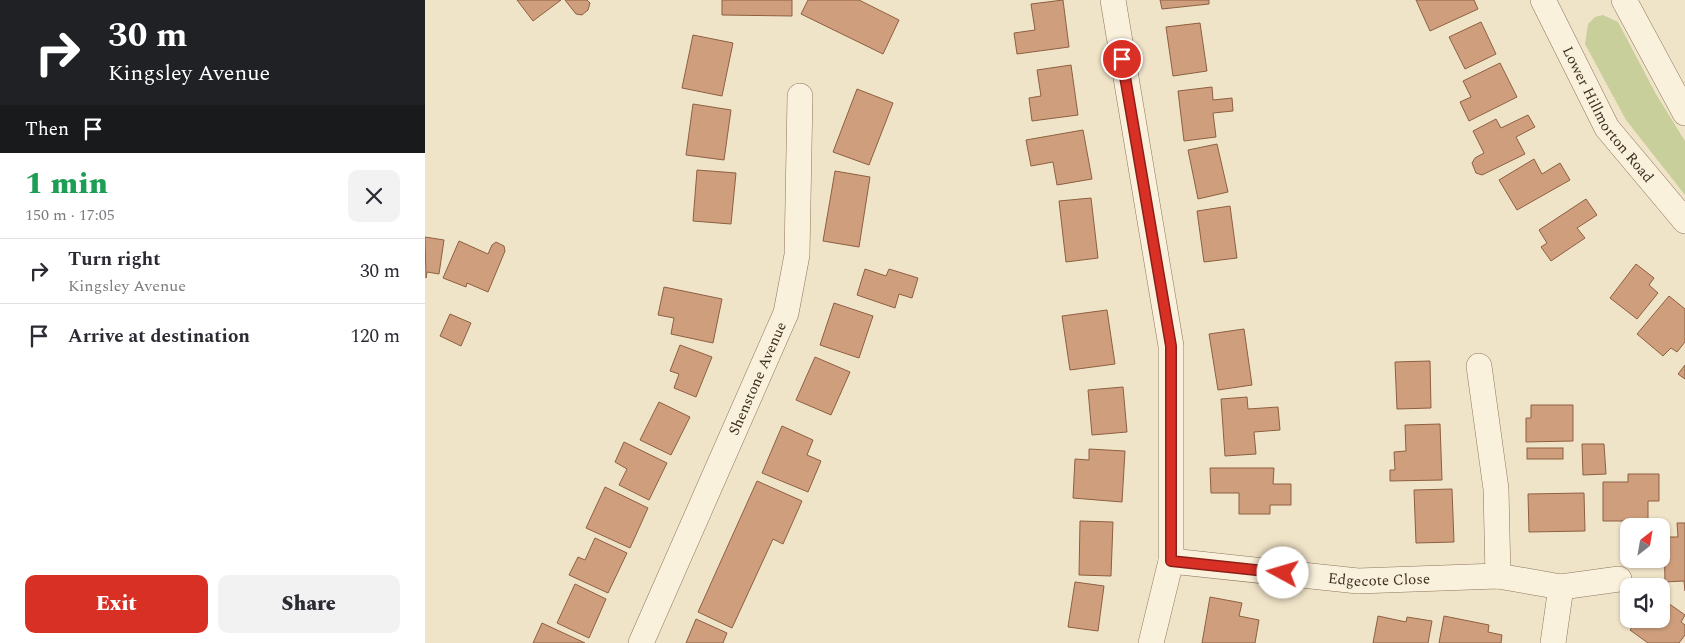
<!DOCTYPE html>
<meta charset="utf-8">
<style>
:root{--surface:#fff;--page:#f2f2f3;--text:#2b2b33;--muted:#7c7c81;--line:#e1e1e2;--accent:#d93025}
body{margin:0;font-family:Spectral,serif;background:var(--page);color:var(--text);height:100vh;display:flex;flex-direction:column;font-size:19px;white-space:nowrap}
*{box-sizing:border-box;margin:0}
p{font-size:16px;color:var(--muted)}
.icon{flex:none;width:28px;height:28px;fill:none;stroke:currentColor;stroke-width:2;stroke-linecap:round;stroke-linejoin:round}
.map{position:relative;flex:1;overflow:hidden}
.side{display:flex;flex-direction:column;background:var(--surface);width:425px}
.side>*{flex:none}
.guide{background:#202124;color:#fff;overflow:hidden}
.needle{width:32px;rotate:31deg}
.tools{position:absolute;left:1195px;top:518px;display:grid;gap:10px}
.tools a{display:grid;place-items:center;width:50px;height:50px;border-radius:10px;background:var(--surface);box-shadow:0 1px 4px #0004;font-size:25px}
.pin{position:absolute;display:grid;place-items:center;width:42px;height:42px;color:#fff;margin:-21px;border:2px solid #fff;border-radius:50%;box-shadow:0 1px 5px #0007}
.me{position:absolute;width:55px;margin:-28px;rotate:276deg;stroke-linejoin:round;filter:drop-shadow(0 0 4px #0008)}
.turn{display:flex;align-items:center;gap:18px;height:105px;padding:0 25px;font-size:22px}
.turn .icon{width:65px;height:65px;stroke-width:2.5}
.turn b{display:block;font-size:35px;line-height:42px}
.then{display:flex;align-items:center;height:48px;padding:0 25px;background:#0003;gap:10px;font-size:19px}
.round{display:grid;place-items:center;flex:none;width:52px;height:52px;border-radius:10px;background:var(--page)}
.summary{display:flex;align-items:center;justify-content:space-between;height:85px;padding:0 25px}
h1{font-size:30px;font-weight:800;line-height:38px;color:#1e9e55}
.primary-button{display:flex;gap:10px;margin-top:auto;padding:10px 25px}
.primary-button a{flex:1;height:58px;border-radius:10px;background:var(--accent);color:#fff;font-size:20px;font-weight:800;line-height:58px;text-align:center}
.primary-button a+a{background:var(--page);color:var(--text)}
ul{padding:0;list-style:none}
li{display:flex;align-items:center;gap:15px;height:65px;padding:0 25px;border-top:1px solid var(--line)}
li div{flex:1}
li b{display:block;font-size:19px}
li em{font-style:normal}
main{display:flex;flex:1;min-height:0}
.map>svg:first-child{display:block}
.green{fill:#c9cf9b}
.building{fill:#cf9f7d;stroke:#8d5f41}
.lines{fill:none;stroke-linecap:round;stroke-linejoin:round}
.street-casing{stroke:#8d765c;stroke-width:26}
.street{stroke:#faf1dc;stroke-width:25}
.route-casing{stroke:#8d1f18;stroke-width:12}
.route{stroke:#d93025;stroke-width:9}
.labels{text-anchor:middle;dominant-baseline:central;stroke-width:4;stroke-linejoin:round;paint-order:stroke}
.street-label{font-size:15px;fill:#3d2e20;stroke:#f7eed8}
</style>
<main>
<section class="side">
<div class="guide">
<div class="turn"><svg class="icon" aria-label="right" viewBox="0 0 24 24"><path d="M7 20v-9h11M14 6l5 5-5 5"/></svg><div><b>30 m</b>Kingsley Avenue</div></div>
<div class="then">Then<svg class="icon" aria-label="arrive" viewBox="0 0 24 24"><path d="M6 21V4h12l-3 4 3 4H6"/></svg></div>
</div>
<div class="summary"><div><h1>1 min</h1><p>150 m · 17:05</p></div><a class="round"><svg class="icon" aria-label="close" viewBox="0 0 24 24"><path d="M6 6l12 12M18 6L6 18"/></svg></a></div>
<ul>
<li><svg class="icon" aria-label="right" viewBox="0 0 24 24"><path d="M7 20v-9h11M14 6l5 5-5 5"/></svg><div><b>Turn right</b><p>Kingsley Avenue</p></div><em>30 m</em></li>
<li><svg class="icon" aria-label="arrive" viewBox="0 0 24 24"><path d="M6 21V4h12l-3 4 3 4H6"/></svg><div><b>Arrive at destination</b></div><em>120 m</em></li>
</ul>
<div class="primary-button"><a>Exit</a><a>Share</a></div>
</section>
<div class="map">
<svg width="1260" height="643" viewBox="0 0 1260 643">
<rect width="100%" height="100%" fill="#f0e4c8"/>
<polygon class="green" points="1178,15 1193,22 1231,94 1260,141 1260,195 1201,120 1160,44 1163,24 1170,17"/>
<g class="building">
<polygon points="92,0 136,0 108,21"/>
<polygon points="140,0 162,0 165,3 163,10 157,15 151,14"/>
<polygon points="297,0 367,0 367,16 297,15"/>
<polygon points="383,0 434,0 474,20 458,54 376,14"/>
<polygon points="638,0 644,47 592,54 589,33 610,30 606,4"/>
<polygon points="735,0 784,0 784,4 737,9"/>
<polygon points="991,0 1049,0 1053,9 1005,31"/>
<polygon points="1056,22 1071,54 1040,69 1024,37"/>
<polygon points="775,23 782,71 748,76 741,27"/>
<polygon points="268,35 308,43 297,96 257,88"/>
<polygon points="1075,63 1092,97 1044,121 1035,102 1046,97 1038,81"/>
<polygon points="646,65 653,115 607,121 604,98 616,96 612,70"/>
<polygon points="787,87 788,100 807,98 808,111 788,113 791,137 759,141 753,91"/>
<polygon points="432,89 468,103 444,165 408,152"/>
<polygon points="268,104 306,110 299,160 261,155"/>
<polygon points="1103,115 1110,127 1091,137 1100,154 1057,175 1051,173 1047,163 1050,158 1059,153 1048,131 1071,119 1076,128"/>
<polygon points="658,130 667,179 632,185 628,162 606,166 601,140"/>
<polygon points="792,144 803,192 773,199 763,150"/>
<polygon points="1109,159 1117,174 1135,163 1145,180 1092,210 1074,180"/>
<polygon points="272,170 311,173 306,224 268,221"/>
<polygon points="410,171 445,177 434,247 398,241"/>
<polygon points="666,198 673,258 641,262 634,201"/>
<polygon points="1161,199 1172,215 1152,228 1160,238 1126,261 1116,247 1122,243 1114,230"/>
<polygon points="805,206 812,258 779,262 772,211"/>
<polygon points="0,237 19,240 14,274 2,272 1,278"/>
<polygon points="34,241 63,254 67,245 71,242 79,246 80,251 63,292 42,283 41,287 18,278"/>
<polygon points="1211,264 1229,278 1224,285 1233,293 1212,319 1185,298"/>
<polygon points="440,269 461,276 464,269 493,278 487,298 474,294 470,308 432,295"/>
<polygon points="239,287 297,299 288,343 246,334 249,318 233,315"/>
<polygon points="1244,296 1260,309 1260,342 1252,352 1246,348 1238,356 1212,334"/>
<polygon points="409,303 448,316 434,358 395,345"/>
<polygon points="682,310 690,364 645,370 637,316"/>
<polygon points="25,314 46,323 36,346 15,336"/>
<polygon points="819,329 827,385 793,390 784,334"/>
<polygon points="255,345 287,357 271,397 249,388 254,374 245,371"/>
<polygon points="390,357 425,372 406,415 371,400"/>
<polygon points="1005,361 1006,408 972,409 970,362"/>
<polygon points="1260,365 1260,379 1253,374"/>
<polygon points="698,387 702,432 667,435 663,390"/>
<polygon points="822,397 823,409 853,407 855,430 829,432 831,454 800,456 796,399"/>
<polygon points="234,402 265,417 246,455 215,440"/>
<polygon points="1106,405 1148,405 1148,441 1101,442 1101,418 1106,418"/>
<polygon points="1015,424 1017,480 965,481 965,470 970,470 969,452 981,451 980,425"/>
<polygon points="357,426 388,440 382,455 396,461 383,492 337,473"/>
<polygon points="199,442 242,463 224,500 194,485 202,469 190,462"/>
<polygon points="1157,444 1179,444 1181,474 1158,475"/>
<rect x="1102" y="448" width="36" height="11"/>
<polygon points="664,449 700,451 697,502 648,498 650,459 664,460"/>
<polygon points="785,468 849,468 848,484 866,484 866,505 845,505 845,514 814,514 814,493 786,493"/>
<polygon points="1203,474 1234,474 1234,501 1223,501 1223,521 1178,521 1178,482 1203,482"/>
<polygon points="332,481 377,501 358,544 348,539 307,628 273,612"/>
<polygon points="180,487 223,508 205,548 161,528"/>
<polygon points="1027,489 1029,542 991,543 989,490"/>
<polygon points="1159,493 1160,531 1104,532 1103,494"/>
<polygon points="655,521 688,522 686,576 654,575"/>
<polygon points="1252,523 1260,523 1260,591 1259,581 1240,582 1239,537 1253,537"/>
<polygon points="170,538 202,553 183,593 144,575 153,557 160,560"/>
<polygon points="650,582 679,586 673,631 643,627"/>
<polygon points="150,584 181,599 164,638 132,623"/>
<polygon points="785,597 817,603 814,616 834,620 830,643 777,643"/>
<polygon points="1236,598 1260,615 1256,622 1260,625 1260,635 1254,643 1223,643 1205,630 1214,619 1236,619"/>
<polygon points="953,616 981,622 982,617 1007,621 1003,643 948,643"/>
<polygon points="1019,616 1064,625 1063,632 1077,635 1076,643 1014,643"/>
<polygon points="271,619 302,633 298,643 261,643"/>
<polygon points="117,623 160,643 108,643"/>
</g>
<g class="lines">
<defs>
<g id="street">
<polyline points="688,0 746,346 746,561 726,643"/>
<path id="s1" d="M1118,0L1182,128L1260,221"/>
<polyline points="1199,0 1260,113"/>
<polyline points="1054,366 1071,489 1073,576"/>
<path id="s2" d="M746,561L933,581L1073,576L1136,587L1194,579"/>
<path id="s3" d="M216,643L361,313L372,255L375,96"/>
<polyline points="1128,643 1136,587"/>
</g>
</defs>
<use href="#street" class="street-casing"/>
<use href="#street" class="street"/>
</g>
<g class="lines">
<defs>
<polyline id="route" points="697,59 746,346 746,561 858,573"/>
</defs>
<use href="#route" class="route-casing"/>
<use href="#route" class="route"/>
</g>
<g class="labels">
<g class="street-label">
<text stroke="none"><textPath href="#s1" startOffset="132">Lower Hillmorton Road</textPath></text>
<text stroke="none"><textPath href="#s3" startOffset="289">Shenstone Avenue</textPath></text>
<text stroke="none"><textPath href="#s2" startOffset="209">Edgecote Close</textPath></text>
</g>
</g>
</svg>
<div class="tools">
<a><svg class="needle" viewBox="-14 -14 28 28"><path d="M0-13l5 13h-10z" fill="#e53935"/><path d="M0 13l5-13h-10z" fill="#7c7c81"/></svg></a>
<a><svg class="icon" aria-label="sound" viewBox="0 0 24 24"><path d="M4 9h4l5-4v14l-5-4H4zM17 9q2 3 0 6"/></svg></a>
</div>
<div class="pin" style="left:697px;top:59px;background:#d93025"><svg class="icon" aria-label="arrive" viewBox="0 0 24 24"><path d="M6 21V4h12l-3 4 3 4H6"/></svg></div>
<svg class="me" style="left:858px;top:573px" viewBox="-20 -20 40 40"><circle r="19" fill="#fff"/><path d="M0-13L10 11 0 6-10 11z" fill="#d93025"/></svg>
</div>
</main>
